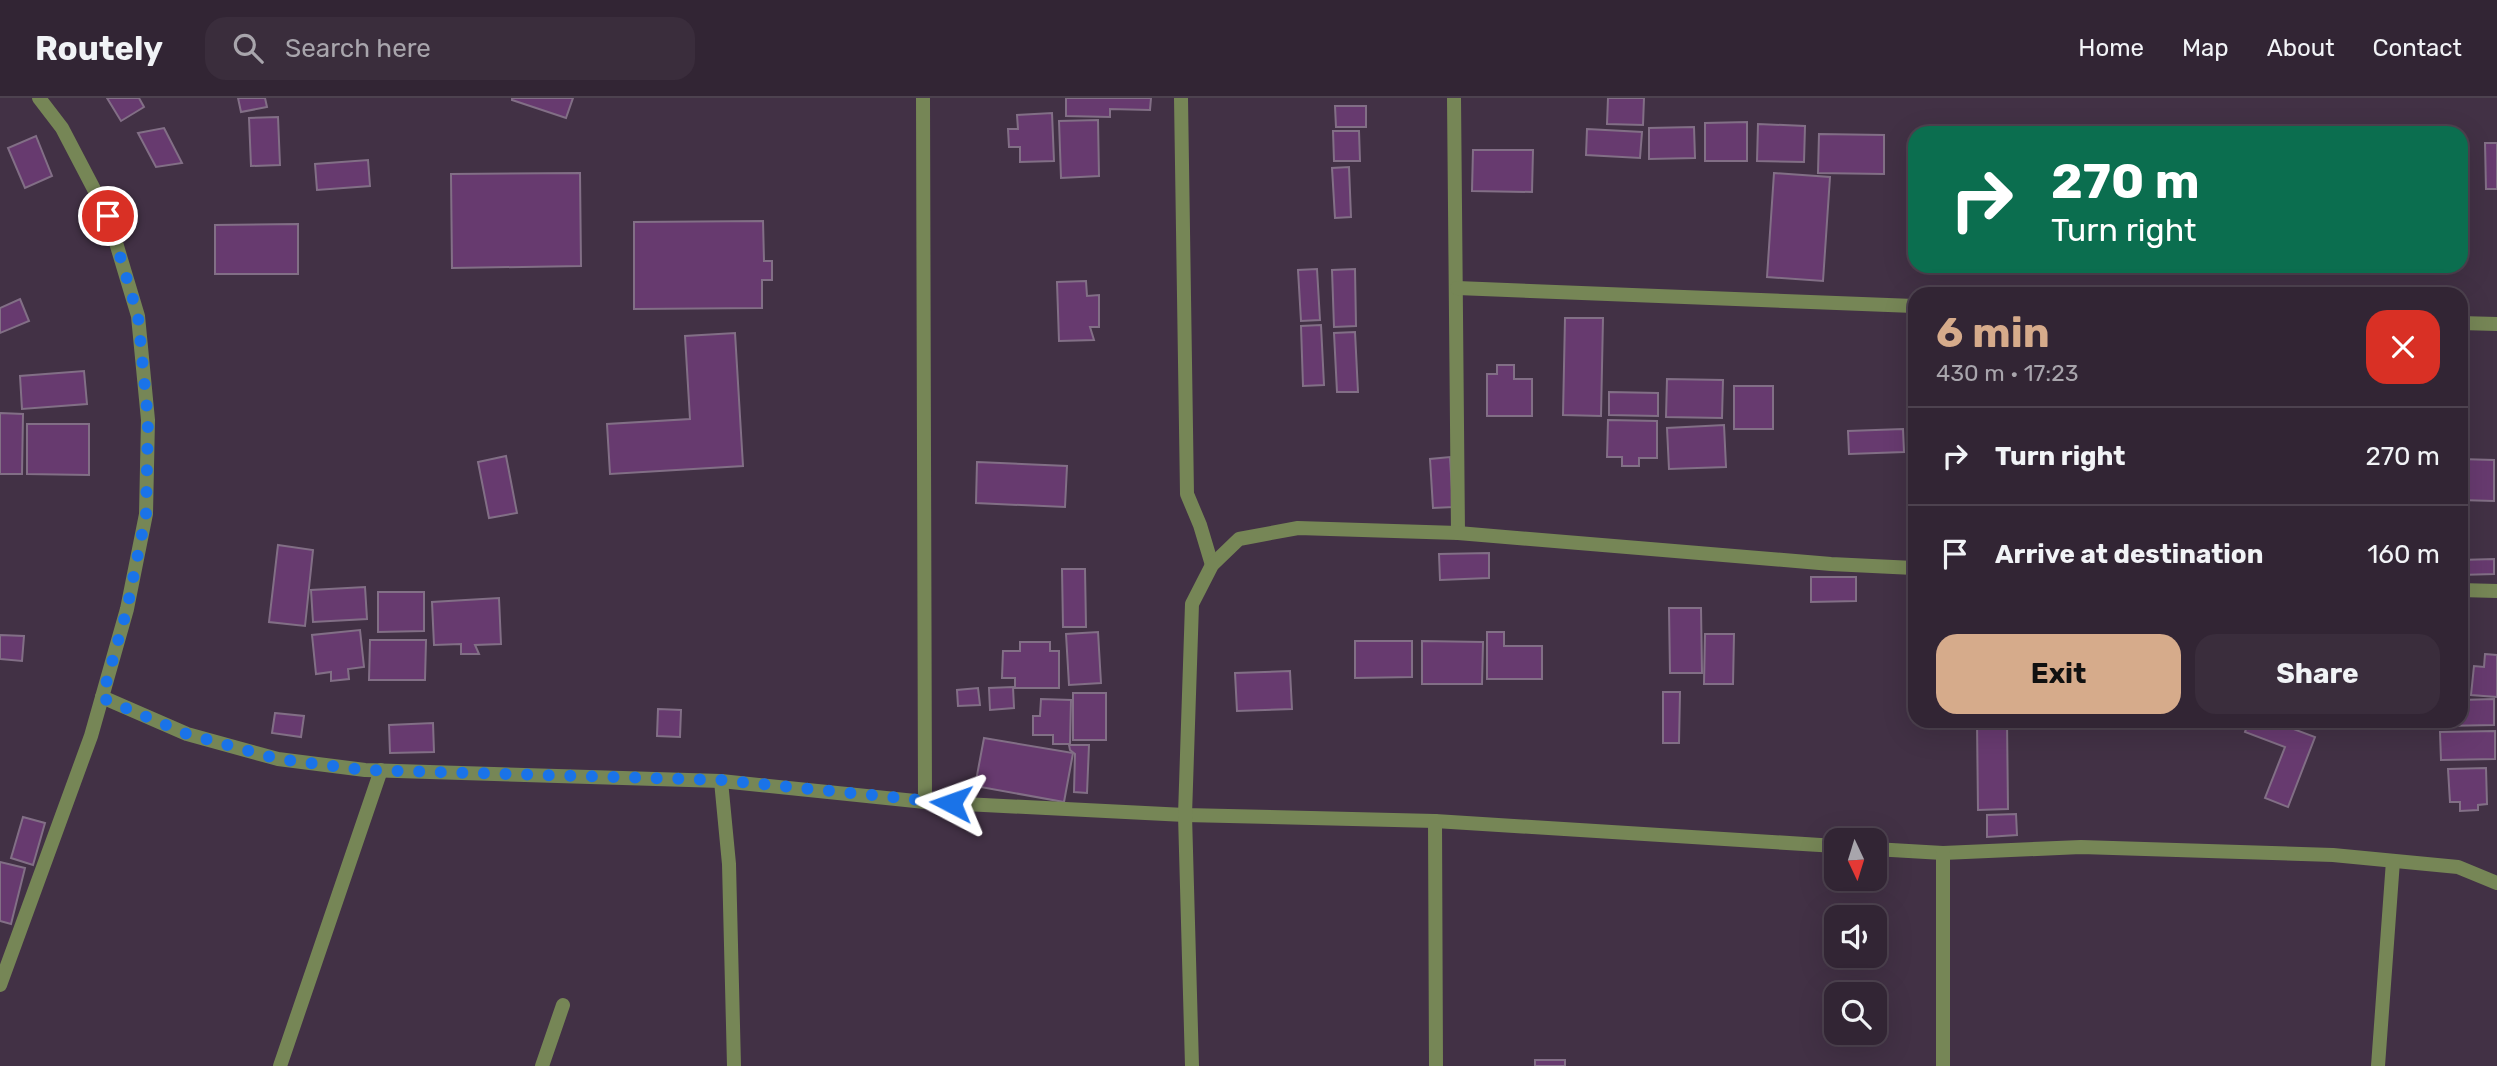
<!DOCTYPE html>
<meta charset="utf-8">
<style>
:root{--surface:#322534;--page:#3a2d3c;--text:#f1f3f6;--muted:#a8a5ac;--line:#4d424f;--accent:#d6ab8b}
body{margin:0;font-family:Rubik,sans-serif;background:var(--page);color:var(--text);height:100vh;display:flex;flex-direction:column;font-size:26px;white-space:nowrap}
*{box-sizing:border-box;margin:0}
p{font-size:23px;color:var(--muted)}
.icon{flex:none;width:38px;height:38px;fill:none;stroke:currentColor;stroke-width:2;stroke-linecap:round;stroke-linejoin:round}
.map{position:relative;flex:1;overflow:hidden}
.drawer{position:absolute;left:1908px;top:189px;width:560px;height:441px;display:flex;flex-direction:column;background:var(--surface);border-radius:21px;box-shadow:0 7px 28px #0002,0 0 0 2px var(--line)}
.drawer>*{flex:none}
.guide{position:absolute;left:1908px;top:28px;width:560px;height:147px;border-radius:21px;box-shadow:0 7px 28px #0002,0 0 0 2px var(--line);background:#0b6e4f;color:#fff;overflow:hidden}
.needle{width:46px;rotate:176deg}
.tools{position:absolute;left:1824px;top:730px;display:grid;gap:14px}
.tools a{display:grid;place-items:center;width:63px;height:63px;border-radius:14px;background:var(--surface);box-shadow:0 7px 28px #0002,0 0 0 2px var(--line);font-size:35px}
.pin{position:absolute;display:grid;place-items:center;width:60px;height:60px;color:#fff;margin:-30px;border:4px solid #fff;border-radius:50%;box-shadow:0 2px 7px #0007}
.me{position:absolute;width:77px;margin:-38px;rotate:274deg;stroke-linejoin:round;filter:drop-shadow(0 0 5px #0008)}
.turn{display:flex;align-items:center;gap:24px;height:147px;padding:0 28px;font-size:32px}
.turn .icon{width:91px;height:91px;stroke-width:2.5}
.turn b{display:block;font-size:49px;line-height:60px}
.round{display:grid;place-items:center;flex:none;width:74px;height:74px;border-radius:21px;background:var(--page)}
.summary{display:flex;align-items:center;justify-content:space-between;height:119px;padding:0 28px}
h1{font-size:42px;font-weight:700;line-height:52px;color:var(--accent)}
.button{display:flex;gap:14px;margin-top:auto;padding:14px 28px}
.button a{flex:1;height:80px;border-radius:21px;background:var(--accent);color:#111;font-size:28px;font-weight:700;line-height:80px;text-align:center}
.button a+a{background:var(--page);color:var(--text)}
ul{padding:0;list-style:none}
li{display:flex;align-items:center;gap:21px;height:98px;padding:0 28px;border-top:2px solid var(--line)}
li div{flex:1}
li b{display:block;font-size:26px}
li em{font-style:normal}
header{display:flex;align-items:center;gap:42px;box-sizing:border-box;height:98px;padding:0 35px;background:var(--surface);border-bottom:2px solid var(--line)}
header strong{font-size:33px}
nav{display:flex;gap:38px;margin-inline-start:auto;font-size:24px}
.search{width:490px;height:63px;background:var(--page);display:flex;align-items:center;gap:18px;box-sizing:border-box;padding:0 24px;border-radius:21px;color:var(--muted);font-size:26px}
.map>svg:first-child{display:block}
.building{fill:#673a6f;stroke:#826f86;stroke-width:2}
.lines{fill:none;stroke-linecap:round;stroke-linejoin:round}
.minor{stroke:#768656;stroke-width:14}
.tertiary{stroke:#768656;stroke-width:14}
.route{stroke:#1a73e8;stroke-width:12;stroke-dasharray:0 21.6}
</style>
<header>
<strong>Routely</strong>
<div class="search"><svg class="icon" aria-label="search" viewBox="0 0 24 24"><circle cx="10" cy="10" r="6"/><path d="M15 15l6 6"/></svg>Search here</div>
<nav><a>Home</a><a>Map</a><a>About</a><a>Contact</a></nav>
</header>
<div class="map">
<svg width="2497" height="968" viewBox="0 0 2497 968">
<rect width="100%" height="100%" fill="#423145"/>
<g class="building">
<polygon points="107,0 139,0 144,9 121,23"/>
<polygon points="238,0 265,0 267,9 241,14"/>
<polygon points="512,0 573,0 566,20 512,2"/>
<polygon points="1066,0 1151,0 1150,12 1110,11 1110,19 1066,18"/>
<polygon points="1608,0 1644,0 1643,27 1607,26"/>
<polygon points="1335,8 1366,8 1366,29 1336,29"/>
<polygon points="1052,15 1054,63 1020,64 1020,49 1009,49 1008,31 1018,31 1017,17"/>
<polygon points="278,19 280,67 251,68 249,20"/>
<polygon points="1098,22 1099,78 1061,80 1059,23"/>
<polygon points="1747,24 1747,63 1705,63 1705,25"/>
<polygon points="1758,26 1805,28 1804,64 1757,63"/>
<polygon points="1694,29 1695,60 1649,61 1649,30"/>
<polygon points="164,30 182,65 156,69 138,35"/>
<polygon points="1587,31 1642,34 1640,60 1586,57"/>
<polygon points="1333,33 1359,33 1360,63 1334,63"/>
<polygon points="1819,36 1884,37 1884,76 1818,75"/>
<polygon points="36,38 52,78 25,90 8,50"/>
<polygon points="2485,45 2497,45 2497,91 2486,91"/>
<polygon points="1473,52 1533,52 1532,94 1472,93"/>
<polygon points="368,62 370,88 317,92 315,66"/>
<polygon points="1349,69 1351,119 1335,120 1332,70"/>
<polygon points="580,75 581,168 452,170 451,76"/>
<polygon points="1774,75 1830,79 1823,183 1767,179"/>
<polygon points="763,123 764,163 772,163 772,182 762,182 762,210 634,211 634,124"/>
<polygon points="298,126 298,176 215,176 215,127"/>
<polygon points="1317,171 1320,222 1301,223 1298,172"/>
<polygon points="1355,171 1356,228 1334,229 1332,172"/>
<polygon points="1086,183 1087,198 1099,197 1099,229 1090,229 1094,242 1059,243 1057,184"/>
<polygon points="20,201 29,223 0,235 0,210"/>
<polygon points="1565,220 1603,220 1601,318 1563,317"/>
<polygon points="1321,227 1324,287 1303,288 1301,228"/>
<polygon points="1355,234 1358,294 1337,294 1334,235"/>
<polygon points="735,235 743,368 610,376 607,326 690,321 685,238"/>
<polygon points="1497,267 1514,267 1514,281 1532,281 1532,318 1487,318 1487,276 1497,276"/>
<polygon points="84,273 87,306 22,311 20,278"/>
<polygon points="1667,281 1723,282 1722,320 1666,319"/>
<rect x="1734" y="288" width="39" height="43"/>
<polygon points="1609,294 1658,295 1658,318 1609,317"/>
<polygon points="0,315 23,316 22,376 0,376"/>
<polygon points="1608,322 1657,323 1657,360 1639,360 1639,368 1622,368 1622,359 1607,359"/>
<polygon points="27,326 89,326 89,377 27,376"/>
<polygon points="1724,327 1726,369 1669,371 1667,330"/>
<polygon points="1903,331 1904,354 1849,356 1848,333"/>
<polygon points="506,358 517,415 489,420 478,364"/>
<polygon points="1450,359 1453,409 1433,410 1430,361"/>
<polygon points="2460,361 2494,362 2494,403 2460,402"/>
<polygon points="977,364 1067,368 1065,409 976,405"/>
<polygon points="278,447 313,452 305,528 269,524"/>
<polygon points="1489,455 1489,480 1440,482 1439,456"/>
<polygon points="2494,461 2494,476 2460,477 2460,462"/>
<polygon points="1062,471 1085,471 1086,529 1063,529"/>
<polygon points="1811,479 1856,479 1856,503 1811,504"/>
<polygon points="365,489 367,521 313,524 311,492"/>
<polygon points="378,494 424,494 424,533 378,534"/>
<polygon points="499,500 501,546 475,547 479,556 461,556 461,546 434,547 432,504"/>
<polygon points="1669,510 1701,510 1702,575 1670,575"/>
<polygon points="360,532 364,569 348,571 349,581 331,583 331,574 316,576 312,537"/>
<polygon points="1098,534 1101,585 1069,587 1066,536"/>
<polygon points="1487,534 1504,534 1504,548 1542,548 1542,581 1487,581"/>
<polygon points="1705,536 1734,536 1733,586 1704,586"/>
<polygon points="0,537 24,538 22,563 0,561"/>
<polygon points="370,542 426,542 425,582 369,582"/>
<polygon points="1355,543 1412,543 1412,579 1355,580"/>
<polygon points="1422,543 1483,544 1482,586 1422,586"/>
<polygon points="1020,544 1050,544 1050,553 1059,553 1059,590 1015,590 1015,580 1002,580 1003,553 1020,553"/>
<polygon points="2485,556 2497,557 2497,599 2471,597 2474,568 2484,569"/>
<polygon points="1290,573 1292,611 1237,613 1235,575"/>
<polygon points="1013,589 1014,610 990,612 989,590"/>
<polygon points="978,590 980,607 958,608 957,592"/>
<polygon points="1663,594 1680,594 1679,645 1663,645"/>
<rect x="1073" y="595" width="33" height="47"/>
<polygon points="1041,601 1071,602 1070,646 1053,646 1053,637 1033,637 1033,618 1040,618"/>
<polygon points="2494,601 2494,627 2443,628 2442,623 2460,623 2460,602"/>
<polygon points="658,611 681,612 680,639 657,638"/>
<polygon points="275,615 304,618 301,639 272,635"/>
<polygon points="1977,623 2007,623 2008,711 1978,712"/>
<polygon points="2249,623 2272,623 2315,639 2288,709 2265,700 2285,649 2245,634"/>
<polygon points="433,625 434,654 390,655 389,627"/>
<polygon points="2495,633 2495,661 2441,662 2440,634"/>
<polygon points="984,640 1073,655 1064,704 975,688"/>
<polygon points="1069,647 1089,647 1087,695 1074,694 1075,656 1070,652"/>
<polygon points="2486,670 2487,706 2478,707 2478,712 2460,713 2460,704 2450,704 2448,671"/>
<polygon points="2016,716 2017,737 1987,739 1987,717"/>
<polygon points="23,719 45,725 33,767 11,760"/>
<polygon points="0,764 25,770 11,826 0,823"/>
<rect x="1535" y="962" width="30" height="6"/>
</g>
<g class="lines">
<g class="minor">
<polyline points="923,0 925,704"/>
<polyline points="1181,0 1187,396 1200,427 1212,467"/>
<polyline points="1454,0 1458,435"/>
<polyline points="1457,190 1914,208"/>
<polyline points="2460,225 2497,226"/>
<polyline points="2460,492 2497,493"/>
<polyline points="102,599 187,636 278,661 365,672 721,683 925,704 1185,717 1435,723 1836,748"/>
<polyline points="721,683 729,766 734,968"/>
<polyline points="1435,723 1436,968"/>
<polyline points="1874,751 1943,755 2081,749 2333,757 2458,769 2497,785"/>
<polyline points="280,968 381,672"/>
<polyline points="542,968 563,907"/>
<polyline points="1192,968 1185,717 1192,506 1212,467 1239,441 1298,430 1458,435 1831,466 1914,470"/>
<polyline points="1943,968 1943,755"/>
<polyline points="2378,968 2393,763"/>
</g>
<polyline class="tertiary" points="0,887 91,638 127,511 146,416 148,322 138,218 108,118 62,30 39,0"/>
</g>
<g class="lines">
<polyline class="route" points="108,118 138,218 148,322 146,416 127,511 102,600 187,636 278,661 365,672 721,682 951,705"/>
</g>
</svg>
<div class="tools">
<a><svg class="needle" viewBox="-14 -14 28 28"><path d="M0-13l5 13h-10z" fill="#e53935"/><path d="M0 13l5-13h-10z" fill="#a8a5ac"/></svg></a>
<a><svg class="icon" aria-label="sound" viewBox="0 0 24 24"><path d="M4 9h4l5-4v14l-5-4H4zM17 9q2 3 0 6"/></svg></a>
<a><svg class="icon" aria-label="search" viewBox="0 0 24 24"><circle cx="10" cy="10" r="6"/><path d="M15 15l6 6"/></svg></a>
</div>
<div class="pin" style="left:108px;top:118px;background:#d93025"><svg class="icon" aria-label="arrive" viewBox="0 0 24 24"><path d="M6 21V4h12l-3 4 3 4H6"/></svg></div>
<svg class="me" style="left:951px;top:705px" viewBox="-20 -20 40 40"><path d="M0-17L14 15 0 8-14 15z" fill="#1a73e8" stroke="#fff" stroke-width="4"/></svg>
<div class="guide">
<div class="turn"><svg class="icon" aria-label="right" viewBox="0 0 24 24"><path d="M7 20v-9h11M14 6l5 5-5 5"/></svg><div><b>270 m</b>Turn right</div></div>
</div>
<section class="drawer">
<div class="summary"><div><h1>6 min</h1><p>430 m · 17:23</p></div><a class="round" style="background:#d93025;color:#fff"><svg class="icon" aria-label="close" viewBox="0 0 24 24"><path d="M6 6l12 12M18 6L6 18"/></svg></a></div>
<ul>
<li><svg class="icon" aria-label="right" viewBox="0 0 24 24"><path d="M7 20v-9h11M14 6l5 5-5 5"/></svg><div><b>Turn right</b></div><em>270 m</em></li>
<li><svg class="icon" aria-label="arrive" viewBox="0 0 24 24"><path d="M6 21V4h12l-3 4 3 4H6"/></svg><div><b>Arrive at destination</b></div><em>160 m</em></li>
</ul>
<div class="button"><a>Exit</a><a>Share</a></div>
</section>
</div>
